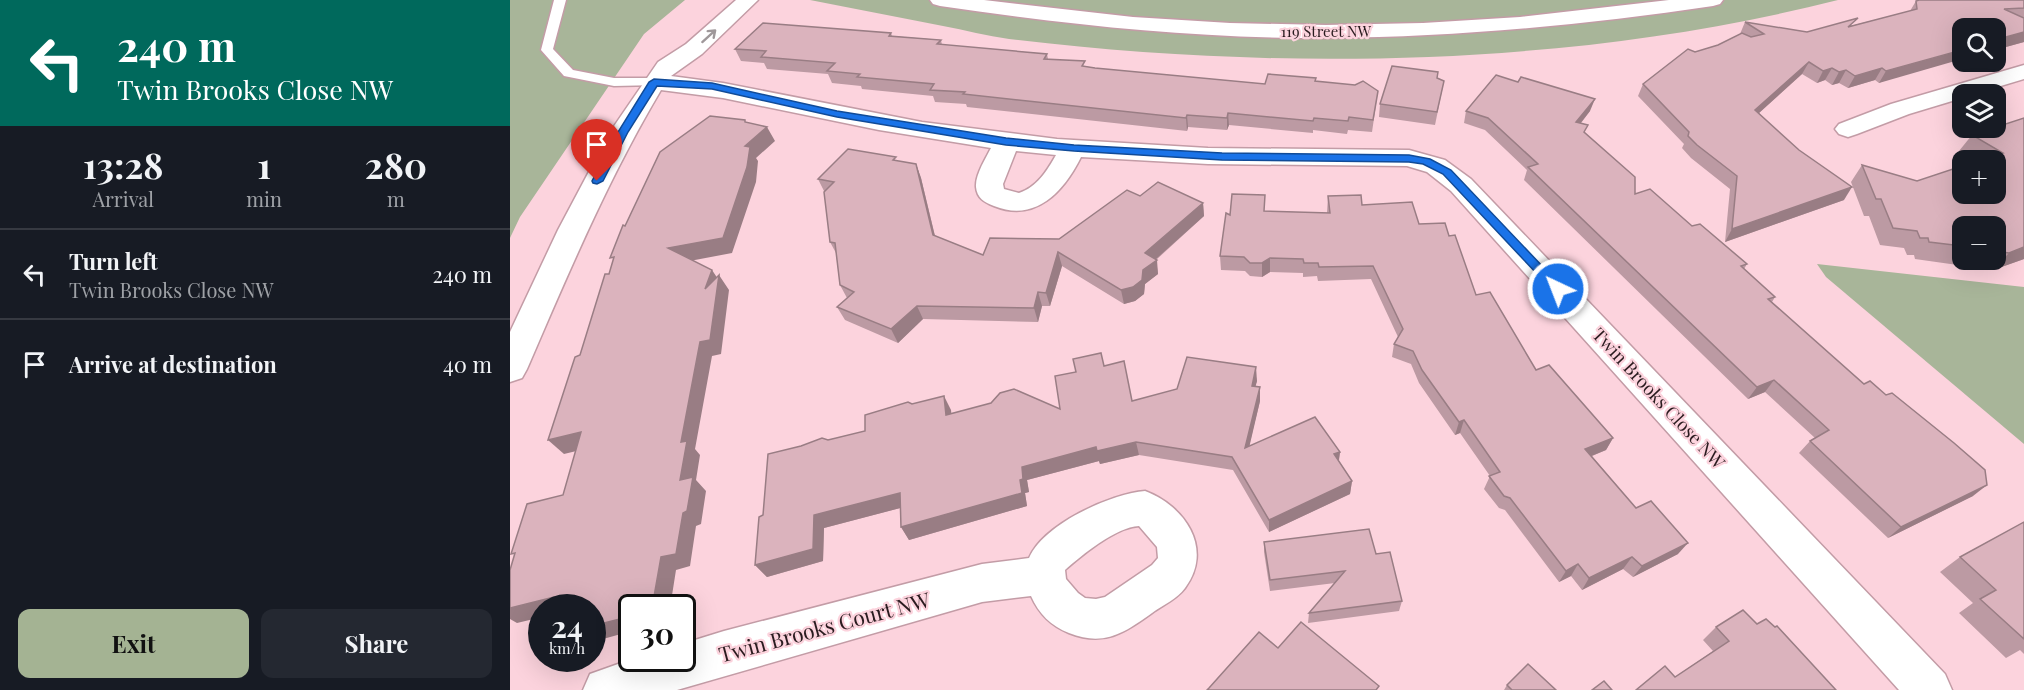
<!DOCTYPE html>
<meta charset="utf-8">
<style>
:root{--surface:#171b24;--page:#242831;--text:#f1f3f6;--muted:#9ea1a6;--line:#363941;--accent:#a4b393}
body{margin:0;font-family:"Playfair Display",serif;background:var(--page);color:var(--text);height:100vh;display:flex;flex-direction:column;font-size:22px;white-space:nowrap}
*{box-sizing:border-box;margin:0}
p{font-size:20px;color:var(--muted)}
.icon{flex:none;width:33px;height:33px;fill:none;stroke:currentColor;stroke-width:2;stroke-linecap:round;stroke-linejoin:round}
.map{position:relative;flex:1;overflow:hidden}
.side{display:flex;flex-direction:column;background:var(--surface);width:510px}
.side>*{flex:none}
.top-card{background:#00695c;color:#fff;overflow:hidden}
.buttons{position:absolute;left:1442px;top:18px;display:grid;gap:12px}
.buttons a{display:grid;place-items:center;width:54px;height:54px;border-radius:12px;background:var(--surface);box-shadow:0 6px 24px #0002;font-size:30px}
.speed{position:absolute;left:18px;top:594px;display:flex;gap:12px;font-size:30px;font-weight:700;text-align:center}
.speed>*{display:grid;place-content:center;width:78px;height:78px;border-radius:50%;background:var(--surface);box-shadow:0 6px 24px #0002;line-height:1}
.speed small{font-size:15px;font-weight:400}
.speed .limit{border:3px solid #111;border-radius:9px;background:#fff;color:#111}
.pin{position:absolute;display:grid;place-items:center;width:51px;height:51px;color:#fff;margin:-62px -26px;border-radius:50% 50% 50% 0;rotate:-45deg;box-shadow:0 0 6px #0007}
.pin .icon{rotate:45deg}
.me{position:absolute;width:66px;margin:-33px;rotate:317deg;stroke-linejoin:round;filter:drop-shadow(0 0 4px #0008)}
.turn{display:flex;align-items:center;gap:21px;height:126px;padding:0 18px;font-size:27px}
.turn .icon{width:78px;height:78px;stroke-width:2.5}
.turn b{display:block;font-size:42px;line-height:51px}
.eta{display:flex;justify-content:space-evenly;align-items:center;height:102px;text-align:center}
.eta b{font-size:36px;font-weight:700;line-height:42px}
.cta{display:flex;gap:12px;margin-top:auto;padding:12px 18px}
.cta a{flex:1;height:69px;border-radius:12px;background:var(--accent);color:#111;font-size:24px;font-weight:700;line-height:69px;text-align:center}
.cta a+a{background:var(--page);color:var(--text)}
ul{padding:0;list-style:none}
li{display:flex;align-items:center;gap:18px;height:90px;padding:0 18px;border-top:2px solid var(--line)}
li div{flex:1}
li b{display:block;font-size:22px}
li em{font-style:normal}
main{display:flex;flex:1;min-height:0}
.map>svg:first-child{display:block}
.green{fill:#a8b599}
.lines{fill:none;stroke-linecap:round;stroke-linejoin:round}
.lane-casing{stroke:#c39ca6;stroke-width:3}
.street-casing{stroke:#c39ca6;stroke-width:3}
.secondary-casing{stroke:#c39ca6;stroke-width:3}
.lane{fill:#fff;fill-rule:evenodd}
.street{fill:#fff;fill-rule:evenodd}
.secondary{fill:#fff;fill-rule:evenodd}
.wall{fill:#bc9aa3;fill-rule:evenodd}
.shaded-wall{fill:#997d84}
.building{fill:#dbb3bd;stroke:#997d84;stroke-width:1.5}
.oneway{stroke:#9f989a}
.route{fill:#1a73e8;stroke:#114b97;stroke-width:1.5}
.labels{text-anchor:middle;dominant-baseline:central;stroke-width:4.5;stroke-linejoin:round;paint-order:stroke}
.far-street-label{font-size:15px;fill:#2a1b1f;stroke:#fcd3dd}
.street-label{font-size:18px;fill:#2a1b1f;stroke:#fcd3dd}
.near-street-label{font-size:21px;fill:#2a1b1f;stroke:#fcd3dd}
</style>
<main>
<section class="side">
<div class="top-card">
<div class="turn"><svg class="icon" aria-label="left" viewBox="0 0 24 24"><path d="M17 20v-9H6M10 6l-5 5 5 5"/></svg><div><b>240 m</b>Twin Brooks Close NW</div></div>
</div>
<div class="eta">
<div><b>13:28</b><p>Arrival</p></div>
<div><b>1</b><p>min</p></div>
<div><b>280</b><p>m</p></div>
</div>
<ul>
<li><svg class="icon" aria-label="left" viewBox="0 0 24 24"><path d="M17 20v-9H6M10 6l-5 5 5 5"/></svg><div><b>Turn left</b><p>Twin Brooks Close NW</p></div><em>240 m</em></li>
<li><svg class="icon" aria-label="arrive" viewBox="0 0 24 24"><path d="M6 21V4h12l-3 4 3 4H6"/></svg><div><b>Arrive at destination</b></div><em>40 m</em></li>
</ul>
<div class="cta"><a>Exit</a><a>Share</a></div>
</section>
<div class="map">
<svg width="1514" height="690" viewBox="0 0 1514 690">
<rect width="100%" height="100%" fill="#fcd3dd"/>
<g class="green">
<polygon points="0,0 175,0 134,34 10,217 0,238"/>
<path d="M300,0H1328C1064,67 770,72 499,39C477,36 455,30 433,26C389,17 344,9 300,0Z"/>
<polygon points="1307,264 1514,287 1514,444 1316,277"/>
</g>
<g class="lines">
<defs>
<polygon id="lane" points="44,0 56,0 43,49 63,70 104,78 144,78 149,79 151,82 149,85 104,86 54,76 31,50"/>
<g id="street">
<path d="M226,0H248L192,54L161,76L213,83L412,122L547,139L698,148L899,150L935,160L961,179L1435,674L1442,690H1389L941,191L917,172L897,166L698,164L571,157C554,191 526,223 484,206C474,202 467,198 466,187C465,175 476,158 481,148L369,130L213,98L151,90C98,179 58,274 17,369L12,378L0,382V332L48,230L100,132L148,62L176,44ZM506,151L546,155C537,171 527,187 509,193L494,189L493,184Z"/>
<polygon points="1514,65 1514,79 1464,94 1452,94 1452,98 1399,114 1347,134 1338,137 1329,134 1325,129 1329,124 1381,104"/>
<path d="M635,491C675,506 704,549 675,588C667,599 653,605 642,613C614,633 594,647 559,633C541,626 529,614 521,596L472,602L167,690H73L80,674L125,658H172V644L214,631L472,564L519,558C534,524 600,494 635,491ZM629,526L647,547L648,558L642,565L595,597L586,599L575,598L568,593L556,579L555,570C572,555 606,527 629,526Z"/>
</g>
<path id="secondary" d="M420,0H474L623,17L720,23L816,25L913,23L1010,17L1159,0H1213L1210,4L1203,6C1075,25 948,37 819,38C688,39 559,25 430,6L423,4Z"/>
</defs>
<use href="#lane" class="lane-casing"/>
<use href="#street" class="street-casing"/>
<use href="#secondary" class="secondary-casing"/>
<use href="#lane" class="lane"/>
<use href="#street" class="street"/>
<use href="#secondary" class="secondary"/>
</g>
<g class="wall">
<polygon points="1514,0 1514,42 1485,50 1485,28 1369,83 1365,80 1338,88 1329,83 1322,85 1315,80 1307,83 1292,74 1249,113 1334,200 1215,242 1220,189 1181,158 1172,148 1174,144 1128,96 1133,84 1185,52 1208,45 1230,34 1235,22 1297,32 1344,25 1400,11 1406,1"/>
<polygon points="381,33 382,36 431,40 432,45 537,54 538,59 585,68 755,84 806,78 806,81 868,91 862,132 838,130 837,134 803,130 803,133 719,125 717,130 678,127 677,131 457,107 456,104 425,102 423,96 352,89 351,86 322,83 318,74 257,69 254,63 231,61 225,49"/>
<polygon points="927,78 934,81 925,125 869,117 870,104"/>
<polygon points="956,111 1080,111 1071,123 1075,133 1125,194 1182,226 1237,264 1234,269 1265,297 1262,302 1463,496 1378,538 1289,453 1300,441 1305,438 1255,392 1238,399 1014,180 1017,170 975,130 954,123"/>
<path d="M1514,118V259L1483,270L1405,259L1404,255H1397L1394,248L1370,245L1359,216H1354L1341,182L1352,165L1407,181L1485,160H1464L1449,151L1462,135ZM1452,226H1485V260H1452Z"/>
<polygon points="387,161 406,164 411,178 425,236 473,255 549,239 630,196 693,203 694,216 646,260 648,274 635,284 634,294 625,301 614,304 552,266 540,306 532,306 528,322 413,319 388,343 335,320 327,307 337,298 330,285 326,253 320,242 314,191 308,179"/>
<polygon points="818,196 852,205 939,236 966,295 1026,370 1103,438 1096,450 1082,456 1126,508 1168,554 1123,577 1113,569 1072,590 1061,576 1049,582 995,510 989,508 974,489 980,476 950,433 945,435 909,383 901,364 882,357 884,344 888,337 861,279 808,281 807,276 793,277 793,273 760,272 752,277 740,276 735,271 711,270 710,256 720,215 755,211 817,213"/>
<polygon points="594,365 622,401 747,381 745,386 750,387 750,401 739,446 830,452 829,461 842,481 840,494 759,532 723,470 629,455 590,464 589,461 517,480 519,492 515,493 517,506 399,540 391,527 390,508 314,528 313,561 257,577 245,565 253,515 318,440 355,431 402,404 441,410 441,413 550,409"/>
<polygon points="1514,522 1514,654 1510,650 1496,658 1449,613 1463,603 1430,572 1450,557"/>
<polygon points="754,542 866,554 892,601 889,611 798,623 799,613 825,583 760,591 754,552"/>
<polygon points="1247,624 1165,677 1203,651 1193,640 1206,627"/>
<polygon points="997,685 1046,690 994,690"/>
</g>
<g class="shaded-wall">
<polygon points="1514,32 1514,42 1485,50 1485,40"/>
<polygon points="1452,50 1452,59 1369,83 1376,71"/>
<polygon points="1299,62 1292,74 1239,122 1245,110"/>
<polygon points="1322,68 1315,80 1307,83 1313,71"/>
<polygon points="1372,68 1365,80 1338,88 1345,76"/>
<polygon points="1336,70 1329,83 1322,85 1329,72"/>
<polygon points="1085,99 1080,111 1062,134 1066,122"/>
<polygon points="718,113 719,125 717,130 717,118"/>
<polygon points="677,115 678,127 677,131 676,118"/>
<polygon points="257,127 265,141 246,158 248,161 246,182 222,253 169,263 158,248 235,146"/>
<polygon points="406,164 411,178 428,249 423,235"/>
<polygon points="1342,187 1334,200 1215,242 1222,229"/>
<polygon points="693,203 694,216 637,267 635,253"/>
<polygon points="1514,247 1514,259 1483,270 1499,253"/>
<polygon points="548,252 552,266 540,306 536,293"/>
<polygon points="760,258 760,272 752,277 752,263"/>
<polygon points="647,260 648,274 635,284 634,294 625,301 614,304 611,290 633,270"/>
<polygon points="202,270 208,279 209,275 219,290 211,354 202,356 185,449 190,455 186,480 196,491 191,524 186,526 180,566 166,570 160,608 142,608 151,557 170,480 171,442 190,342 195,289"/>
<polygon points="528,292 532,306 528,322 524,308"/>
<polygon points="407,306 413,319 388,343 381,329"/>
<polygon points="746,367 747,381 742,400 742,386"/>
<polygon points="1264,380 1255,392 1238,399 1247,387"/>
<polygon points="750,387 750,401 736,461 735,448"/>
<polygon points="434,396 441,410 443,429 436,415"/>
<polygon points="954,420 950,433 945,435 949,422"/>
<polygon points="71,432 87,446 54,454 38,440"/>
<polygon points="1103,438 1096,450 1069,461 1075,449"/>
<polygon points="626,442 629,455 590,464 589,461 517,480 519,492 515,493 517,506 399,540 391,527 510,480 512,467 586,447"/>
<polygon points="830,452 828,465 824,454"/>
<polygon points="842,481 840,494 759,532 759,520"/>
<polygon points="1477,485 1463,496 1378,538 1391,527"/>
<polygon points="390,493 398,506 314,528 313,561 257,577 245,565 304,515"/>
<polygon points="1178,543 1168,554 1123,577 1132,566"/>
<polygon points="1122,557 1113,569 1072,590 1079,578"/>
<polygon points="1068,564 1061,576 1049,582 1056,571"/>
<polygon points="44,597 60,608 32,608 32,617 7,623 0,619 0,608"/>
<polygon points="122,616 122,631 82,642 82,626"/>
</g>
<g class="building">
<polygon points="1409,0 1514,0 1514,8 1494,9 1514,18 1514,32 1485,40 1485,28 1452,28 1452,50 1376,71 1372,68 1345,76 1336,70 1329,72 1322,68 1313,71 1299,62 1245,110 1289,150 1342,187 1222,229 1227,176 1187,145 1178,136 1179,132 1133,84 1178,49 1185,52 1208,45 1232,33 1241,37 1254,34 1235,22 1297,32 1348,18 1338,27 1407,9 1406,1"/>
<polygon points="253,23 381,33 379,36 431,40 427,44 537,54 534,59 575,61 572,66 585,68 755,84 758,74 806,78 805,81 845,85 853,81 868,91 863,120 839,117 838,121 804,118 803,121 718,113 717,118 677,115 676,118 453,94 455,92 420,90 424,84 347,77 350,74 317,71 325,63 251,57 256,51 225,49"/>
<polygon points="882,66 928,72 927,78 934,81 927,112 870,104"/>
<polygon points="986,75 1008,82 1011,77 1085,99 1066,122 1078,125 1074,132 1125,177 1125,194 1140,189 1182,226 1190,224 1237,264 1231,266 1265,297 1258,299 1354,384 1360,381 1376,395 1382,393 1444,443 1475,470 1477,485 1391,527 1300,441 1319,430 1264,380 1247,387 1018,167 1028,164 978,118 956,111"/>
<polygon points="200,116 235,120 235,122 257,127 235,146 240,147 237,167 213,238 158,248 202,270 195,289 209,275 200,340 190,342 171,442 177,441 170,480 183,477 177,511 173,513 166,554 151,557 142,608 122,608 122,616 82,626 82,608 41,608 44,597 0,608 0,570 5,553 1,554 17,504 53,495 71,432 38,440 65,357 70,355 95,274 99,274 104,257 100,258 113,225 115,226 150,152"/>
<polygon points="1514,118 1514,247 1499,253 1485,251 1485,226 1452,226 1452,246 1419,242 1418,238 1410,238 1407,231 1383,228 1371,199 1366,199 1352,165 1407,181 1452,166 1452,194 1485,194 1485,160 1470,160 1493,153 1462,135"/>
<polygon points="338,149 386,157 383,160 406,164 423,235 473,255 480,238 549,239 617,190 630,196 648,182 693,203 635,253 647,260 633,270 632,280 623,287 611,290 548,252 536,293 528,292 524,308 407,306 381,329 327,307 344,292 330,285 325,243 320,242 314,192 324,182 308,179"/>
<polygon points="722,194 755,195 754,211 820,213 818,196 851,195 852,205 902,202 909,224 935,223 939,236 945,235 966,295 980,292 1026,370 1039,365 1103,438 1075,449 1126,508 1141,501 1178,543 1132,566 1122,557 1079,578 1068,564 1056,571 1000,498 994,496 979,476 990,472 954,420 949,422 912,370 903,351 884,344 893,329 863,266 809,267 808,263 794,263 793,259 760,258 752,263 740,263 734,257 710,256 716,213 720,215"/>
<polygon points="591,353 594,366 614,361 622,401 667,389 677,357 746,367 742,386 750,387 735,448 805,417 830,452 824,454 842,481 759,520 722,457 626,442 587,451 586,447 512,467 513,479 510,480 512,493 391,527 390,493 304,515 303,549 245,565 249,517 253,515 258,454 291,446 312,438 318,440 355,431 355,415 398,402 402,404 434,396 436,415 481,403 490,393 504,389 550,409 545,376 566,372 563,359"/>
<polygon points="1514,522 1514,639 1470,599 1486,590 1450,557"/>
<polygon points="859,529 866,554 880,552 892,601 799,613 835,571 760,580 754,542"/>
<polygon points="1233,610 1247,624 1256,619 1265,627 1267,626 1326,690 1126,690 1155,666 1165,677 1219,641 1206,627"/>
<polygon points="791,622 869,686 866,690 697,690 699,688 749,632 768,648"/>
<polygon points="1018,664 1046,690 1002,690 997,685"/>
<polygon points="1094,681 1102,690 1082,690"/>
</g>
<defs><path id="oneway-shaft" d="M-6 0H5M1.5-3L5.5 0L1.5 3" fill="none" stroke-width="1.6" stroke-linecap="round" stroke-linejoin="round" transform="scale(1.5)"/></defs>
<use class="oneway" href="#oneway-shaft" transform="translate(199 36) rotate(-42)"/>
<polygon class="route" points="144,79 202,83 327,111 496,138 564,145 712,153 899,155 920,159 941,170 1054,289 1048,294 1044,292 933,174 913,164 899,162 712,160 564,151 496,145 327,117 202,89 147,86 118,132 93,181 87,184 83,183 82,181 108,132 139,82"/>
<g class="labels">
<g class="far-street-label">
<text x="816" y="31">119 Street NW</text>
</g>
<g class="street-label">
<text transform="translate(1149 398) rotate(47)">Twin Brooks Close NW</text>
</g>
<g class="near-street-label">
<text transform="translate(314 626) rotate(-15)">Twin Brooks Court NW</text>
</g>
</g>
</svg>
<div class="buttons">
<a><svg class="icon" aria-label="search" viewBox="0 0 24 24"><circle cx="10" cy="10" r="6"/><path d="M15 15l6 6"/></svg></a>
<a><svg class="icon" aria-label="layers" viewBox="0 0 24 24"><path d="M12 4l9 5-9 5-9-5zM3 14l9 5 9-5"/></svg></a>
<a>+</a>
<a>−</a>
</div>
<div class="speed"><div>24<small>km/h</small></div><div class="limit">30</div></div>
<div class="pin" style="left:87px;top:181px;background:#d93025"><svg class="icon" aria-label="arrive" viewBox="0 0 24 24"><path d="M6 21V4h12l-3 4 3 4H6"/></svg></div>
<svg class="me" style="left:1048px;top:289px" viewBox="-20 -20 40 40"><circle r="17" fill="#1a73e8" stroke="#fff" stroke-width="3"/><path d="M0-11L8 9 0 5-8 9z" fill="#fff"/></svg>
</div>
</main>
